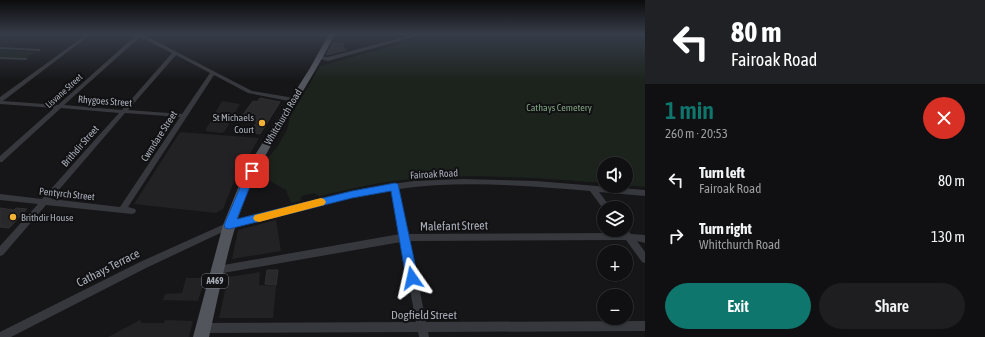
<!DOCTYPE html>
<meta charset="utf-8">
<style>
:root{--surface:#101012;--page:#1e1e20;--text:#f1f3f6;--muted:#9c9d9f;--line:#303032;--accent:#0f766e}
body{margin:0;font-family:"Asap Condensed",sans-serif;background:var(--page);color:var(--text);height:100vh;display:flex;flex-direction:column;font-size:15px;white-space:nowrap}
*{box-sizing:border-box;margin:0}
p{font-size:13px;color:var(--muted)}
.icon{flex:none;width:22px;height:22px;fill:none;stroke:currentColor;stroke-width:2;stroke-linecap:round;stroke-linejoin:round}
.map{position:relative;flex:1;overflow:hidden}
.details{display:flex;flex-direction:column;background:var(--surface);width:340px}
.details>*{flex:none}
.hud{background:#202124;color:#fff;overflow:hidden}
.buttons{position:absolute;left:597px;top:157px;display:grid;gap:8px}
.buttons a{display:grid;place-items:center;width:36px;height:36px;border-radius:50%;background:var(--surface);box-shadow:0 1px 3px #0004,0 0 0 1px var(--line);font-size:20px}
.pin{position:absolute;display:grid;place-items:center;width:34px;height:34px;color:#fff;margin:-17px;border-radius:8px;box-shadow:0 2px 6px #0006}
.me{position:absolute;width:44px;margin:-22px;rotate:349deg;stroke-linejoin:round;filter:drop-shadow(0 0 3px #0008)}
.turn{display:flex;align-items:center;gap:14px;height:84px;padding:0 20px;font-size:18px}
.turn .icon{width:52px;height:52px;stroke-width:2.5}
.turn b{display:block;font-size:28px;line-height:34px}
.round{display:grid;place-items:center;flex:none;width:42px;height:42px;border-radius:21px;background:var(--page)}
.summary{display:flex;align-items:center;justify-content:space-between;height:68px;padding:0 20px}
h1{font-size:24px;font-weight:600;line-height:30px;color:var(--accent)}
.button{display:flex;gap:8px;margin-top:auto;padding:8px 20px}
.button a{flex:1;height:46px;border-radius:24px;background:var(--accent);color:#fff;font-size:16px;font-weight:600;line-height:46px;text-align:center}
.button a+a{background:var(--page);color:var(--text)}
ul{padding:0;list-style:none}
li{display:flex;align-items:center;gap:12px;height:56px;padding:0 20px}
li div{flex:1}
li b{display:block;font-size:15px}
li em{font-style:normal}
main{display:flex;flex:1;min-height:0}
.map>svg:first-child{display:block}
.built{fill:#222225}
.green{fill:#1c231d}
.building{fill:#29292c;stroke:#303034}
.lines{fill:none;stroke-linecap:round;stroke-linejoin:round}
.minor{fill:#37383d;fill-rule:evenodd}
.tertiary{fill:#37383d;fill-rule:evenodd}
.primary{fill:#53555c;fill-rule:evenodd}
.route{fill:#1a73e8;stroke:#114b97}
.slow{fill:#f59e0b}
.poi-dot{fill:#f2b134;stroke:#111113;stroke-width:1.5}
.labels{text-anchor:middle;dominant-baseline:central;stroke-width:4;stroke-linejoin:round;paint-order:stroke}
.far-street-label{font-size:9px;fill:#a8adb8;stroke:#111113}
.shield{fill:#111113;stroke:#7b7e86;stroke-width:1}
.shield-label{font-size:9px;font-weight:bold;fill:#a8adb8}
.street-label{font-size:10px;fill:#a8adb8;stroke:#111113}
.park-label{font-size:10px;fill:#7fa381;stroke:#111113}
.poi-label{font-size:10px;fill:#a8adb8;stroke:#111113;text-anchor:end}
.near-street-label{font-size:12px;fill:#a8adb8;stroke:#111113}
</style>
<main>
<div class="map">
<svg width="645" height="337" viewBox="0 0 645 337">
<rect width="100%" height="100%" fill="#161618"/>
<g class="built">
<polygon points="222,101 240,104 225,131 222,133 205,131"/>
<polygon points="180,132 259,138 235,179 223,209 216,213 134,204"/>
<polygon points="276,220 281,251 232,259 238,230"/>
<polygon points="260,272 259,285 276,286 273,318 219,318 228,277"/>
<polygon points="186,278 205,278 198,301 163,300 165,294 182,293"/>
<polygon points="140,320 142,323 164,323 165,320 193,321 189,337 108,337"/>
</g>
<g class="green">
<path d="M435,34H645V187L626,185V164H604V183C534,178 463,172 394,181C368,184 344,191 319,196L314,193L302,196L300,201L291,203L286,190L263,177L268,166L262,165L277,147L287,130L290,117L320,66Z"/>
<polygon points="0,50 35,52 26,58 0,57"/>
</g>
<g class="building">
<polygon points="333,43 344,44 342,47 347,50 326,55"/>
<polygon points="260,98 280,102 260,134 250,132 257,122 240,119 253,101 257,102"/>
<polygon points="0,208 14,210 16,208 27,209 9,228 0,227"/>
<polygon points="267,270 278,270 276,285 265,284"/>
</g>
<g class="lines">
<g class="minor">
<path d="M87,34H91L3,101L58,105L135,36L130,35V34H139L144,35L252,91L294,98L297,100L294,102L248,93L214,75L128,207L135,209L136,211L135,213L132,214L46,205L3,255L0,256V246L38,204L0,200V194L42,199L119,113L61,108L2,162H0V156L54,108L0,104V97ZM140,37L172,53L122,110L64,105ZM176,55L210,73L182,114L128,110ZM125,113L180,117L120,207L51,199Z"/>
<polygon points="0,47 39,49 41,50 39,51 0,49"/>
<polygon points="0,57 26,58 28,59 26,60 0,59"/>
<path d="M463,179L536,181L645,190V196L599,192L611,208H604V210L590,191C527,186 462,180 399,189L408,234L620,233L619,230H626V228L631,234L645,235V243L637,241L645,252V263L642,262L626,240H622L410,241L426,322L645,321V331L428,332L429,337H419L418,332L203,333L199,332L198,328L199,324L203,323L416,322L401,242L218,274L215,273L213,270L215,267L218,266L400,234L392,190L352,197L231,228L146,268L11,337H0V332L140,262L229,222L352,191L384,185L414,181Z"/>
</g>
<polygon class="tertiary" points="416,34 424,34 328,61 316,58 319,56 328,57"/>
<path class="primary" d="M329,34H335C310,84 276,131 252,182C230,231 221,285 209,337H193L223,225L240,183L255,155L310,68Z"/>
</g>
<linearGradient id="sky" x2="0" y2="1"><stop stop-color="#0c0c0d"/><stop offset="0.42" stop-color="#363c48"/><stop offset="1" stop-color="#363c48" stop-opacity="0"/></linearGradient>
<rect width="645" height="81" fill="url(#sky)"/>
<polygon class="route" points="252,168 256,171 237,219 352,191 395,183 398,184 418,278 417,281 412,283 408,281 406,278 391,191 352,198 229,229 225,228 224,225 247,171"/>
<polygon class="slow" points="321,198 324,199 326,202 324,205 259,222 255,221 253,218 255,215 259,214"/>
<g class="poi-dot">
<circle cx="262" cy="123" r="4"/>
<circle cx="13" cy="217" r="4"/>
</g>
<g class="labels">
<g class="far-street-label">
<text transform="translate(64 91) rotate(-42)">Lisvane Street</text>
</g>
<rect class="shield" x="202" y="274" width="26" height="14" rx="3"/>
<g class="shield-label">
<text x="215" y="281">A469</text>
</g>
<g class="street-label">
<text transform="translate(105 101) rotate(4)">Rhygoes Street</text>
<text transform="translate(283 117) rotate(-59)">Whitchurch Road</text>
<text transform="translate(159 136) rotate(-57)">Cwmdare Street</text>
<text transform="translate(80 146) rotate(-49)">Brithdir Street</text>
<text transform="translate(434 174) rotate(-3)">Fairoak Road</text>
<text transform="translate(67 194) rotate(6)">Pentyrch Street</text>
</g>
<g class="park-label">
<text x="559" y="107">Cathays Cemetery</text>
</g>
<g class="poi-label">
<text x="254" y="117">St Michaels<tspan x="254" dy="12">Court</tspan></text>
<text x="21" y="217" text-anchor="start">Brithdir House</text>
</g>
<g class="near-street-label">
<text transform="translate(454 226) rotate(-1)">Malefant Street</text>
<text transform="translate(108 268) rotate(-27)">Cathays Terrace</text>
<text x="424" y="315">Dogfield Street</text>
</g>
</g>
</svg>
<div class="buttons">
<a><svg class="icon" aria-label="sound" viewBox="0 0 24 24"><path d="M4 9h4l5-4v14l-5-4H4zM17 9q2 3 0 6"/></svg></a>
<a><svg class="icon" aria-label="layers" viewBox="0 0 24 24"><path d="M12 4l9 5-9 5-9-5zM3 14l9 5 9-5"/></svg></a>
<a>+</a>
<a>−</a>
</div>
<div class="pin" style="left:252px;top:171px;background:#d93025"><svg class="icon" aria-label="arrive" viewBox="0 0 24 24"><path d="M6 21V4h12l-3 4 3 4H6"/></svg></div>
<svg class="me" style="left:412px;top:278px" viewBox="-20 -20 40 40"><path d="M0-17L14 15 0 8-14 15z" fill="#1a73e8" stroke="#fff" stroke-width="4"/></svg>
</div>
<section class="details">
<div class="hud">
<div class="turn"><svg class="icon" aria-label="left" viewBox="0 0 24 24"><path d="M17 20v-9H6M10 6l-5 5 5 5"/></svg><div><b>80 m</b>Fairoak Road</div></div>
</div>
<div class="summary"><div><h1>1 min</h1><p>260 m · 20:53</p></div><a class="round" style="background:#d93025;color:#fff"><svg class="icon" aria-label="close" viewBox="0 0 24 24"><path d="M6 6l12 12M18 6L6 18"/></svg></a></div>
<ul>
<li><svg class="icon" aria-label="left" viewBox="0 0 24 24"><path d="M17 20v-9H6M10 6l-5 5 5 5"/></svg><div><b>Turn left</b><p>Fairoak Road</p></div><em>80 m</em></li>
<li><svg class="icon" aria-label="right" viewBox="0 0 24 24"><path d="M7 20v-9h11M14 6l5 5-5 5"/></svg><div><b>Turn right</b><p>Whitchurch Road</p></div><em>130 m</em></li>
</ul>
<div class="button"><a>Exit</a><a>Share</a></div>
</section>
</main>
